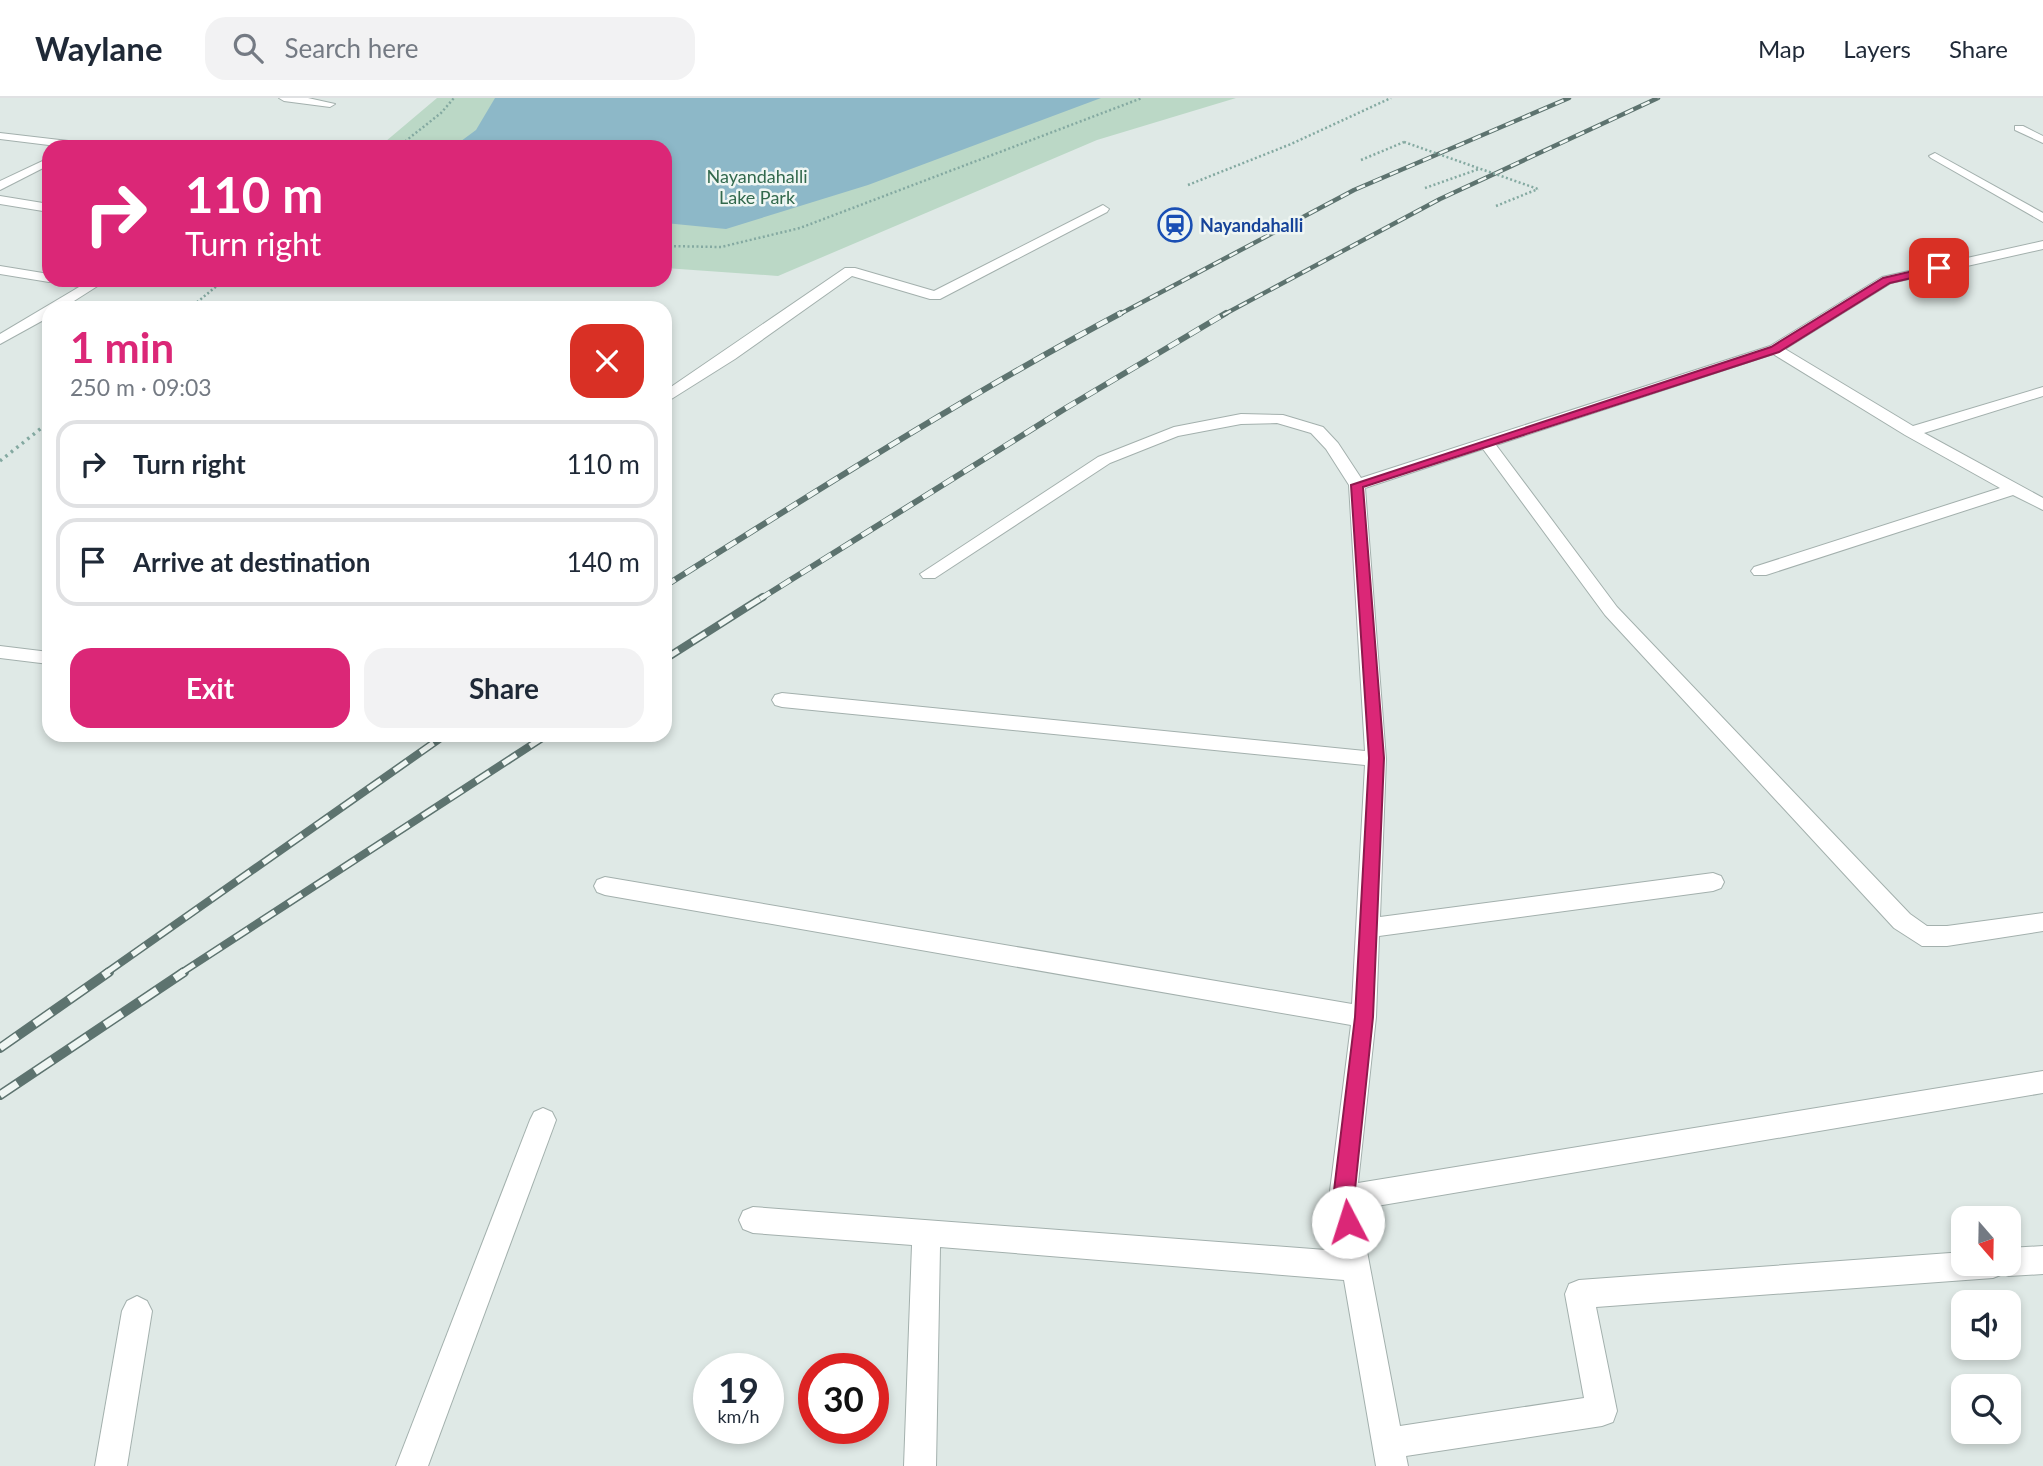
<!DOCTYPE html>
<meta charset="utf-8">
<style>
:root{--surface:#fff;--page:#f2f2f3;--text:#1f2937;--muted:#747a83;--line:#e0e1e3;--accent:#db2777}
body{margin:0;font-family:Lato,sans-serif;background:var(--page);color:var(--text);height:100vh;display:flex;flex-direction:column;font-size:26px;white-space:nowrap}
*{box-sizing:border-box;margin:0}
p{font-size:23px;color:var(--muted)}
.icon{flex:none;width:38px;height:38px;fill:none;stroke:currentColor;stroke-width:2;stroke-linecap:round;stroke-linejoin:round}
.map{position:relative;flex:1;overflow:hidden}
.side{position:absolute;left:42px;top:203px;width:630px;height:441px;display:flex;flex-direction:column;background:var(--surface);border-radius:21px;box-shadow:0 4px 10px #0003}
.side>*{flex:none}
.guide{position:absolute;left:42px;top:42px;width:630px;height:147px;border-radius:21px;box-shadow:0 4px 10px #0003;background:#db2777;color:#fff;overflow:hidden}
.needle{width:46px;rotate:160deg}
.buttons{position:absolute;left:1951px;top:1108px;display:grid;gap:14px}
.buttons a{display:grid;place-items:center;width:70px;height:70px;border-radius:14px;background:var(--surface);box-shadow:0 4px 10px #0003;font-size:35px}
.speed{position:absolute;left:693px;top:1255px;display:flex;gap:14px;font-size:35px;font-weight:700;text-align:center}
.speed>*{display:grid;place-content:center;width:91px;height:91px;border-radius:50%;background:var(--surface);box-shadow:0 4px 10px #0003;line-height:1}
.speed small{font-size:18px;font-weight:400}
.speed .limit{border:10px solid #d22;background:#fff;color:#111}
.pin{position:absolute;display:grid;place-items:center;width:60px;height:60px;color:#fff;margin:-30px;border-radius:14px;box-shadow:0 4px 10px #0006}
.me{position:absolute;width:77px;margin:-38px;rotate:355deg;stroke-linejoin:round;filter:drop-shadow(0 0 5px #0008)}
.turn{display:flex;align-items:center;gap:24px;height:147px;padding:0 28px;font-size:32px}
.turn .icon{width:91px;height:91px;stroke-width:2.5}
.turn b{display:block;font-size:49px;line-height:60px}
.round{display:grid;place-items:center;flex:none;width:74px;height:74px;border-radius:21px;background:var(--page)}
.summary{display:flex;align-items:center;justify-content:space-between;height:119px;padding:0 28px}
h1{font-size:42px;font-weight:700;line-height:52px;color:var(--accent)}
.primary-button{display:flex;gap:14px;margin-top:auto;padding:14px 28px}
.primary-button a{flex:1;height:80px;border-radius:21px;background:var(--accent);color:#fff;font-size:28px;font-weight:700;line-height:80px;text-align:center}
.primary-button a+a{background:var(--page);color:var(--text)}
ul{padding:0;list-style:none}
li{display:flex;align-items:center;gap:21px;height:88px;margin:0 14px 10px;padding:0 14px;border:4px solid var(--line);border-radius:21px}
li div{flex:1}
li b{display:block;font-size:26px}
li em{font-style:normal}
header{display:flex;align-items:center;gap:42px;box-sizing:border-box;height:98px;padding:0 35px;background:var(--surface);border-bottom:2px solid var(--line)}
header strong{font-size:33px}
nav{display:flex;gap:38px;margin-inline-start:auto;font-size:24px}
.search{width:490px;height:63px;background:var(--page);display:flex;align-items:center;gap:18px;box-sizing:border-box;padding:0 24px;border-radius:21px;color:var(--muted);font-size:26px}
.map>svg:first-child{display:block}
.green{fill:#bbd8c6}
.water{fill:#8db8c8}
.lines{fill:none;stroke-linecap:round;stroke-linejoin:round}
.lane-casing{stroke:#a3b0ad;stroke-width:2}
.street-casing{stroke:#a3b0ad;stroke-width:2}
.path-far1{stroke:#84a9a1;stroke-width:2.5;stroke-dasharray:2 2.5;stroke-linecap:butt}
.path{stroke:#84a9a1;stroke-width:3.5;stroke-dasharray:2.5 4.5;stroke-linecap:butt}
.lane{fill:#fff;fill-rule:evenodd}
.street{fill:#fff;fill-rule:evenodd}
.rail-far3-casing{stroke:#5d736f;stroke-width:4.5}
.rail-far2-casing{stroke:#5d736f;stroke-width:6}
.rail-far1-casing{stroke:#5d736f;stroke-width:8}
.rail-casing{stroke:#5d736f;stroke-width:10}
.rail-far3{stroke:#eff6f3;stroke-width:2.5;stroke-dasharray:9;stroke-linecap:butt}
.rail-far2{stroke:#eff6f3;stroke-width:4.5;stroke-dasharray:12;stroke-linecap:butt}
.rail-far1{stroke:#eff6f3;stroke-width:5;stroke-dasharray:16;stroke-linecap:butt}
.rail{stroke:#eff6f3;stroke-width:7;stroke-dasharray:21;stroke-linecap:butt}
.path-bridge{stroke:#84a9a1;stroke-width:2.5;stroke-dasharray:2 2.5;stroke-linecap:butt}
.route{fill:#db2777;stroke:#8e194d;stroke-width:2}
.labels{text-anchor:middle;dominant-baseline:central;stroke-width:5;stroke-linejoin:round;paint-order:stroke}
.far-park-label{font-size:18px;fill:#32694d;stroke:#eff6f3}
.far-transit-label{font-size:18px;font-weight:bold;fill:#164399;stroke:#eff6f3;text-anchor:start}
</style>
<header>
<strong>Waylane</strong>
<div class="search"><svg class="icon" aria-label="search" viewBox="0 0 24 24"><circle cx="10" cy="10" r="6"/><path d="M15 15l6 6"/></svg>Search here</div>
<nav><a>Map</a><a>Layers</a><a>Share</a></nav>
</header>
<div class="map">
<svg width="2043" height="1368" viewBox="0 0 2043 1368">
<rect width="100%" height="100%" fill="#dfe9e6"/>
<polygon class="green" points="437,0 1236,0 1097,42 778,178 665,170 665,49 379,49"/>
<polygon class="water" points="495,0 1101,0 868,87 726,131 665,125 665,49 453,49 476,32"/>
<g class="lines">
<defs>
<g id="lane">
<polygon points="0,35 94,46 100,49 65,49 0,41"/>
<polygon points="49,60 49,67 0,92 0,83"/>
<polygon points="0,98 49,106 49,114 0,106"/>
<polygon points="0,168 49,176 49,182 54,182 49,184 0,176"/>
<polygon points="57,182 107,182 63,210 49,210 49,219 0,246 0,236 79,189 59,185"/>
</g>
<g id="street">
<polygon points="279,0 308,0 335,6 330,9 284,3"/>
<polygon points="2015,28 2023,28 2043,38 2043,45 2015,32"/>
<polygon points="1935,55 2043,115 2043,124 1931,60 1929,58"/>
<polygon points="1103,107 1109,111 1107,114 940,201 930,201 852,178 735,261 665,305 665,293 845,170 855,170 934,193"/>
<polygon points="2043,143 2043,151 1891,185 1785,251 1913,328 2043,289 2043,298 1924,335 2043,400 2043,412 2013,397 1766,477 1754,477 1751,473 1754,469 2000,390 1905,337 1773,256 1496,347 1617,509 1910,816 1927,828 1947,828 2043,815 2043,833 1947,848 1922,848 1894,830 1605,517 1483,351 1365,390 1386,661 1380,819 1713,775 1721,778 1724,784 1721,790 1713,793 1379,838 1376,919 1358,1085 2043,973 2043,995 1359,1111 1400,1328 1584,1300 1565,1196 1569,1186 1579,1182 1964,1154 1964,1166 2009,1166 2009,1150 2043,1148 2043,1176 2009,1178 2003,1176 1993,1180 1596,1209 1617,1313 1613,1324 1602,1328 1406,1358 1408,1368 1376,1368 1344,1182 940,1149 936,1368 904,1368 912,1147 753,1135 743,1131 739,1122 743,1113 753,1109 1339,1153 1329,1101 1351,927 605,797 597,794 594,788 597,782 605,779 1352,906 1365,667 782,609 775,607 772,602 775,597 782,595 1365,653 1349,387 1326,351 1311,335 1277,325 1241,326 1178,338 1110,365 935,480 923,480 920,476 1098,359 1174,329 1241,316 1283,317 1323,329 1338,345 1361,380 1770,248 1882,179"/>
<polygon points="0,548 49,554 49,566 0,560"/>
<polygon points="543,1010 552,1014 556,1022 428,1368 396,1368 530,1022 534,1014"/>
<polygon points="137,1198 147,1203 152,1213 127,1368 95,1368 122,1213 127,1203"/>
</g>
</defs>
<use href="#lane" class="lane-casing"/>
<use href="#street" class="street-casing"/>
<g class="path-far1">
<polyline points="398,49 441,15 454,0"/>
<polyline points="1361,62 1404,44"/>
<polyline points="1188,87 1291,46 1391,0"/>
<polyline points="1425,90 1479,71"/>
<polyline points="1496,108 1538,91"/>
<polyline points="665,148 721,149 800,130 1142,0"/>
<polyline points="190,210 224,182"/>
</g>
<polyline class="path" points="0,363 49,324"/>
<use href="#lane" class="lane"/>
<use href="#street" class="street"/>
<defs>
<g id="rail-far3">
<polyline points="1118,217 1354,92 1569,0"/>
<polyline points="1223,217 1440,101 1658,0"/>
</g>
<g id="rail-far2">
<path d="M665,488C815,394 965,298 1121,215"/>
<polyline points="760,501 1066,310 1226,215"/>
</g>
<g id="rail-far1">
<polyline points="665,561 763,499"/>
<polyline points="106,875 445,637"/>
<polyline points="181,875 547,637"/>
</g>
<g id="rail">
<polyline points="0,950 109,874"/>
<polyline points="0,997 184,874"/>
</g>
</defs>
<use href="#rail-far3" class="rail-far3-casing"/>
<use href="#rail-far2" class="rail-far2-casing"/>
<use href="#rail-far1" class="rail-far1-casing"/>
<use href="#rail" class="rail-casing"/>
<use href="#rail-far3" class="rail-far3"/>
<use href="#rail-far2" class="rail-far2"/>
<use href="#rail-far1" class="rail-far1"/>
<use href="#rail" class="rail"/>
<polyline class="path-bridge" points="1404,44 1538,91"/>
</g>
<polygon class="route" points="1939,167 1942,168 1942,173 1890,185 1779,254 1363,389 1384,660 1373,919 1354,1101 1358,1124 1355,1131 1348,1134 1340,1131 1333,1101 1355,919 1369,660 1351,387 1771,249 1883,180"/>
<defs>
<symbol id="station-ring" viewBox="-11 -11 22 22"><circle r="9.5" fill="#eff6f3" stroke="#1a4fb4" stroke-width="1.5"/><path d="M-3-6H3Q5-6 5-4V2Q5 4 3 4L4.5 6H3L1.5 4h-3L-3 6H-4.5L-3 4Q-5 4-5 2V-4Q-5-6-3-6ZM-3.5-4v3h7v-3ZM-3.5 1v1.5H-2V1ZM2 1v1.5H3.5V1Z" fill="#1a4fb4"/></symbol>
</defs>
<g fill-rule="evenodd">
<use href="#station-ring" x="1156" y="108" width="38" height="38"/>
</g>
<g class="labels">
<g class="far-park-label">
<text x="757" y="78">Nayandahalli<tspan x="757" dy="21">Lake Park</tspan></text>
</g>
<g class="far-transit-label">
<text x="1200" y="127">Nayandahalli</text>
</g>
</g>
</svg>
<div class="buttons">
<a><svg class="needle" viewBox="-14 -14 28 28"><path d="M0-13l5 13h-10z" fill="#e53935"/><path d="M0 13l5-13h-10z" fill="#747a83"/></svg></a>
<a><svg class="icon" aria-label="sound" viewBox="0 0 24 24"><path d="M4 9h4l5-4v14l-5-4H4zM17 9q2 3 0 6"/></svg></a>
<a><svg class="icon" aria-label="search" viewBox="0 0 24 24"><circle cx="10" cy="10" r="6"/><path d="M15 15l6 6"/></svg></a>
</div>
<div class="speed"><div>19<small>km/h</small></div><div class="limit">30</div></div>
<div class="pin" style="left:1939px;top:170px;background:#d93025"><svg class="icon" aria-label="arrive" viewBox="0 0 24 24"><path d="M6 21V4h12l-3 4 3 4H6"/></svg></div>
<svg class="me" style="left:1348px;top:1124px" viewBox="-20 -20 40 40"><circle r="19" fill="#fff"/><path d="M0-13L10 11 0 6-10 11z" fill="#db2777"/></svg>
<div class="guide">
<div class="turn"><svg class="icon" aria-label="right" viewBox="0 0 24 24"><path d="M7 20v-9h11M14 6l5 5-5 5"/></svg><div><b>110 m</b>Turn right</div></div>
</div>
<section class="side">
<div class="summary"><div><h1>1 min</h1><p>250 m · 09:03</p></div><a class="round" style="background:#d93025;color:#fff"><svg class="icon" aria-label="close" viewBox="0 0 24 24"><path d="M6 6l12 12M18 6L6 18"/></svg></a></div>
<ul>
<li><svg class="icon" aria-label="right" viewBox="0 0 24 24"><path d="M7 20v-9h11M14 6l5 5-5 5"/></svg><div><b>Turn right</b></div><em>110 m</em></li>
<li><svg class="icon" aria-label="arrive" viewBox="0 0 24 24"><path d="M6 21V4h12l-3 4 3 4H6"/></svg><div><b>Arrive at destination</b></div><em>140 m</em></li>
</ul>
<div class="primary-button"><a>Exit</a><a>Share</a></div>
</section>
</div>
